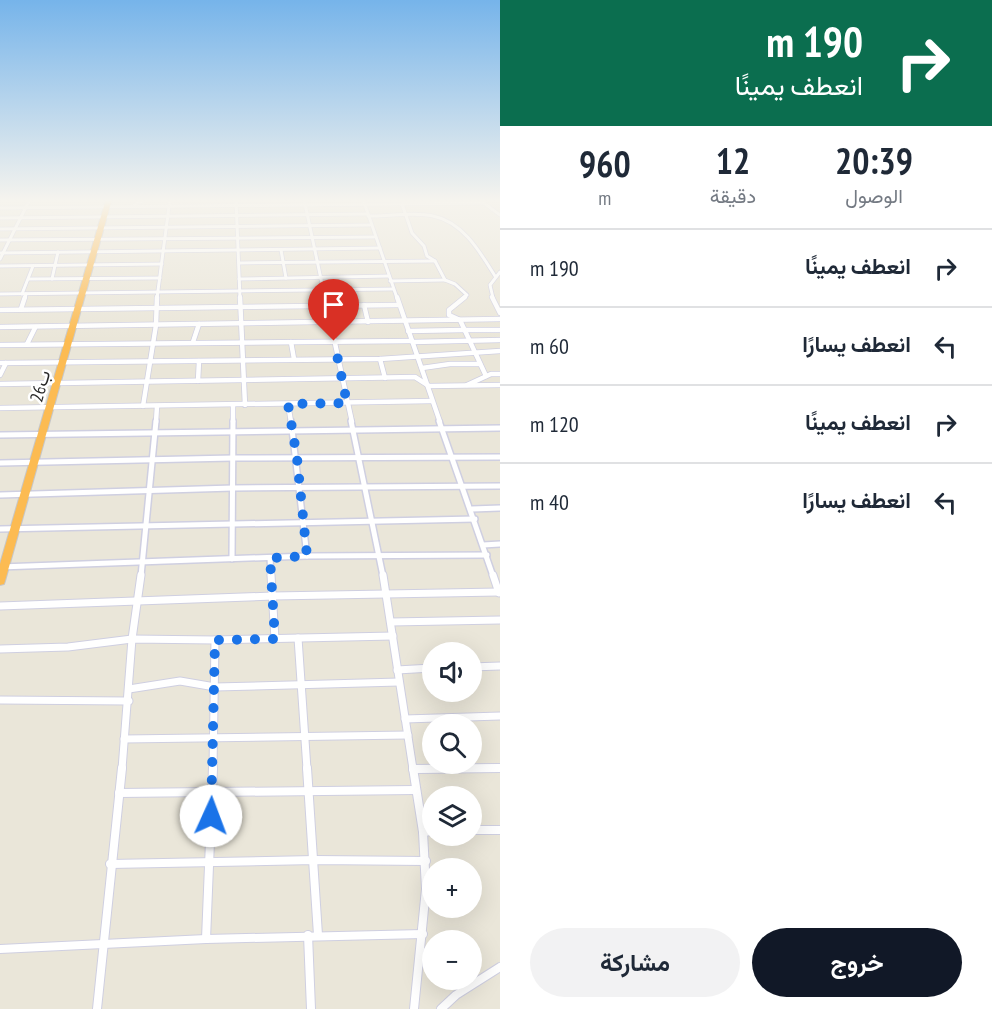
<!DOCTYPE html>
<html lang="ar">
<meta charset="utf-8">
<style>
:root{--surface:#fff;--page:#f2f2f3;--text:#1f2937;--muted:#747a83;--line:#e0e1e3;--accent:#111827}
body{margin:0;font-family:"PT Sans Narrow",Vazirmatn,sans-serif;background:var(--page);color:var(--text);direction:rtl;height:100vh;display:flex;flex-direction:column;font-size:22px;white-space:nowrap}
*{box-sizing:border-box;margin:0}
p{font-size:20px;color:var(--muted)}
.icon{flex:none;width:33px;height:33px;fill:none;stroke:currentColor;stroke-width:2;stroke-linecap:round;stroke-linejoin:round}
.map{position:relative;flex:1;overflow:hidden;direction:ltr}
.details{display:flex;flex-direction:column;background:var(--surface);width:492px}
.details>*{flex:none}
.hud{background:#0b6e4f;color:#fff;overflow:hidden}
.fabs{position:absolute;left:422px;top:642px;display:grid;gap:12px}
.fabs a{display:grid;place-items:center;width:60px;height:60px;border-radius:50%;background:var(--surface);box-shadow:0 6px 24px #0002;font-size:30px}
.pin{position:absolute;display:grid;place-items:center;width:51px;height:51px;color:#fff;margin:-62px -26px;border-radius:50% 50% 50% 0;rotate:-45deg;box-shadow:0 0 6px #0007}
.pin .icon{rotate:45deg}
.me{position:absolute;width:66px;margin:-33px;rotate:2deg;stroke-linejoin:round;filter:drop-shadow(0 0 4px #0008)}
.turn{display:flex;align-items:center;gap:21px;height:126px;padding:0 30px;font-size:27px}
.turn .icon{width:78px;height:78px;stroke-width:2.5}
.turn b{display:block;font-size:42px;line-height:51px}
.eta{display:flex;justify-content:space-evenly;align-items:center;height:102px;text-align:center}
.eta b{font-size:36px;font-weight:700;line-height:42px}
.action{display:flex;gap:12px;margin-top:auto;padding:12px 30px}
.action a{flex:1;height:69px;border-radius:36px;background:var(--accent);color:#fff;font-size:24px;font-weight:700;line-height:69px;text-align:center}
.action a+a{background:var(--page);color:var(--text)}
ul{padding:0;list-style:none}
li{display:flex;align-items:center;gap:18px;height:78px;padding:0 30px;border-top:2px solid var(--line)}
li div{flex:1}
li b{display:block;font-size:22px}
li em{font-style:normal}
main{display:flex;flex:1;min-height:0}
.map>svg:first-child{display:block}
.lines{fill:none;stroke-linecap:round;stroke-linejoin:round}
.street-far4-casing{stroke:#cfcfe1;stroke-width:4.5}
.street-far3-casing{stroke:#cfcfe1;stroke-width:6}
.street-far2-casing{stroke:#cfcfe1;stroke-width:8}
.street-far1-casing{stroke:#cfcfe1;stroke-width:9}
.street-casing{stroke:#cfcfe1;stroke-width:10}
.highway-casing{stroke:#c7c7c7;stroke-width:2}
.street-far4{stroke:#fff;stroke-width:3}
.street-far3{stroke:#fff;stroke-width:4.5}
.street-far2{stroke:#fff;stroke-width:5}
.street-far1{stroke:#fff;stroke-width:7}
.street{stroke:#fff;stroke-width:8}
.highway{fill:#fcbb52;fill-rule:evenodd}
.route{stroke:#1a73e8;stroke-width:10;stroke-dasharray:0 18}
.labels{text-anchor:middle;dominant-baseline:central;stroke-width:5;stroke-linejoin:round;paint-order:stroke}
.street-label{font-size:18px;fill:#282828;stroke:#fff}
</style>
<main>
<section class="details">
<div class="hud">
<div class="turn"><svg class="icon" aria-label="right" viewBox="0 0 24 24"><path d="M7 20v-9h11M14 6l5 5-5 5"/></svg><div><b>190 m</b>انعطف يمينًا</div></div>
</div>
<div class="eta">
<div><b>20:39</b><p>الوصول</p></div>
<div><b>12</b><p>دقيقة</p></div>
<div><b>960</b><p>m</p></div>
</div>
<ul>
<li><svg class="icon" aria-label="right" viewBox="0 0 24 24"><path d="M7 20v-9h11M14 6l5 5-5 5"/></svg><div><b>انعطف يمينًا</b></div><em>190 m</em></li>
<li><svg class="icon" aria-label="left" viewBox="0 0 24 24"><path d="M17 20v-9H6M10 6l-5 5 5 5"/></svg><div><b>انعطف يسارًا</b></div><em>60 m</em></li>
<li><svg class="icon" aria-label="right" viewBox="0 0 24 24"><path d="M7 20v-9h11M14 6l5 5-5 5"/></svg><div><b>انعطف يمينًا</b></div><em>120 m</em></li>
<li><svg class="icon" aria-label="left" viewBox="0 0 24 24"><path d="M17 20v-9H6M10 6l-5 5 5 5"/></svg><div><b>انعطف يسارًا</b></div><em>40 m</em></li>
</ul>
<div class="action"><a>خروج</a><a>مشاركة</a></div>
</section>
<div class="map">
<svg width="500" height="1009" viewBox="0 0 500 1009">
<rect width="100%" height="100%" fill="#eae6d9"/>
<g class="lines">
<defs>
<g id="street-far4">
<polyline points="236,199 240,298"/>
<polyline points="304,199 325,298"/>
<polyline points="363,199 397,298"/>
<polyline points="471,199 484,203 500,215"/>
<polyline points="402,204 412,233 424,246 427,256 435,261 445,280 455,284 467,295 463,298"/>
<polyline points="134,205 147,199"/>
<polyline points="0,208 484,203"/>
<path d="M368,216C389,217 412,211 433,216C463,222 480,252 495,276"/>
<polyline points="0,218 367,214"/>
<polyline points="0,229 370,225"/>
<polyline points="0,240 374,237"/>
<polyline points="281,250 286,278"/>
<polyline points="0,253 380,248"/>
<polyline points="0,259 30,199"/>
<polyline points="239,263 435,261"/>
<polyline points="0,266 162,264"/>
<polyline points="29,279 160,278"/>
<polyline points="52,279 58,252"/>
<polyline points="239,279 389,276"/>
<polyline points="390,281 445,280"/>
<polyline points="0,294 393,289"/>
<polyline points="22,294 33,266"/>
<polyline points="25,298 26,294"/>
<polyline points="157,298 170,199"/>
<polyline points="493,298 490,285 500,272"/>
</g>
<g id="street-far3">
<polyline points="240,297 245,405"/>
<polyline points="325,297 352,422"/>
<polyline points="397,297 440,422"/>
<polyline points="465,297 449,310 449,315 460,320 486,376"/>
<polyline points="492,297 500,313"/>
<polyline points="364,305 368,322"/>
<polyline points="21,309 25,297"/>
<polyline points="0,310 398,305"/>
<polyline points="0,327 500,319"/>
<polyline points="464,330 500,330"/>
<polyline points="408,331 464,330"/>
<polyline points="193,342 199,324"/>
<polyline points="291,342 294,359"/>
<polyline points="413,342 500,340"/>
<polyline points="27,344 35,328"/>
<polyline points="0,345 412,341"/>
<polyline points="380,359 385,378"/>
<polyline points="0,363 380,359 500,351"/>
<polyline points="422,368 450,364 480,364"/>
<polyline points="0,375 6,363"/>
<polyline points="198,381 199,361"/>
<polyline points="0,384 415,377 429,386 500,385"/>
<polyline points="467,385 491,374 500,374"/>
<polyline points="288,404 291,422"/>
<polyline points="143,406 156,325 157,297"/>
<polyline points="0,408 432,401"/>
<polyline points="156,422 157,406"/>
<polyline points="233,422 233,405"/>
</g>
<g id="street-far2">
<polyline points="291,421 307,556"/>
<polyline points="351,421 383,576"/>
<polyline points="439,421 493,576"/>
<polyline points="0,435 500,428"/>
<polyline points="0,463 233,458 500,457"/>
<polyline points="0,495 233,488 500,486"/>
<polyline points="472,509 500,508"/>
<polyline points="0,529 475,519"/>
<polyline points="483,545 500,544"/>
<polyline points="270,558 271,576"/>
<polyline points="232,559 233,421"/>
<polyline points="0,567 307,556 487,555"/>
<polyline points="141,576 156,421"/>
</g>
<g id="street-far1">
<polyline points="271,575 275,639"/>
<polyline points="383,575 413,769"/>
<polyline points="493,575 499,593"/>
<polyline points="0,606 273,596 499,592"/>
<polyline points="391,622 500,620"/>
<polyline points="298,638 307,769"/>
<polyline points="0,649 68,647 132,639 215,640 393,636"/>
<polyline points="471,667 500,666"/>
<polyline points="397,670 432,668"/>
<polyline points="129,689 180,681 215,687 399,682"/>
<polyline points="0,700 129,701"/>
<polyline points="405,719 500,716"/>
<polyline points="124,739 408,735"/>
<polyline points="122,769 132,639 141,575"/>
<polyline points="213,769 215,640"/>
<polyline points="413,769 500,768"/>
</g>
<g id="street">
<polyline points="307,768 318,935"/>
<polyline points="413,768 423,832 426,889 414,1009"/>
<polyline points="413,769 500,768"/>
<polyline points="119,793 416,790"/>
<polyline points="471,830 500,830"/>
<polyline points="423,832 432,831"/>
<polyline points="110,864 315,860 426,861"/>
<polyline points="308,935 311,1009"/>
<polyline points="206,939 213,768"/>
<polyline points="0,949 206,939 423,934"/>
<polyline points="97,1009 122,768"/>
<polyline points="441,1009 456,995 500,967"/>
</g>
<polygon id="highway" points="106,199 112,199 5,581 4,584 0,585 0,564"/>
</defs>
<use href="#street-far4" class="street-far4-casing"/>
<use href="#street-far3" class="street-far3-casing"/>
<use href="#street-far2" class="street-far2-casing"/>
<use href="#street-far1" class="street-far1-casing"/>
<use href="#street" class="street-casing"/>
<use href="#highway" class="highway-casing"/>
<use href="#street-far4" class="street-far4"/>
<use href="#street-far3" class="street-far3"/>
<use href="#street-far2" class="street-far2"/>
<use href="#street-far1" class="street-far1"/>
<use href="#street" class="street"/>
<use href="#highway" class="highway"/>
</g>
<linearGradient id="sky" x2="0" y2="1"><stop stop-color="#76b4ea"/><stop offset="0.59" stop-color="#f6f4ee"/><stop offset="1" stop-color="#f6f4ee" stop-opacity="0"/></linearGradient>
<rect width="500" height="340" fill="url(#sky)"/>
<g class="lines">
<polyline class="route" points="211,816 215,640 275,639 270,558 307,556 297,458 288,404 347,403 334,341"/>
</g>
<g class="labels">
<g class="street-label">
<text transform="translate(40 386) rotate(-74)">26ب</text>
</g>
</g>
</svg>
<div class="fabs">
<a><svg class="icon" aria-label="sound" viewBox="0 0 24 24"><path d="M4 9h4l5-4v14l-5-4H4zM17 9q2 3 0 6"/></svg></a>
<a><svg class="icon" aria-label="search" viewBox="0 0 24 24"><circle cx="10" cy="10" r="6"/><path d="M15 15l6 6"/></svg></a>
<a><svg class="icon" aria-label="layers" viewBox="0 0 24 24"><path d="M12 4l9 5-9 5-9-5zM3 14l9 5 9-5"/></svg></a>
<a>+</a>
<a>−</a>
</div>
<div class="pin" style="left:334px;top:341px;background:#d93025"><svg class="icon" aria-label="arrive" viewBox="0 0 24 24"><path d="M6 21V4h12l-3 4 3 4H6"/></svg></div>
<svg class="me" style="left:211px;top:816px" viewBox="-20 -20 40 40"><circle r="19" fill="#fff"/><path d="M0-13L10 11 0 6-10 11z" fill="#1a73e8"/></svg>
</div>
</main>
